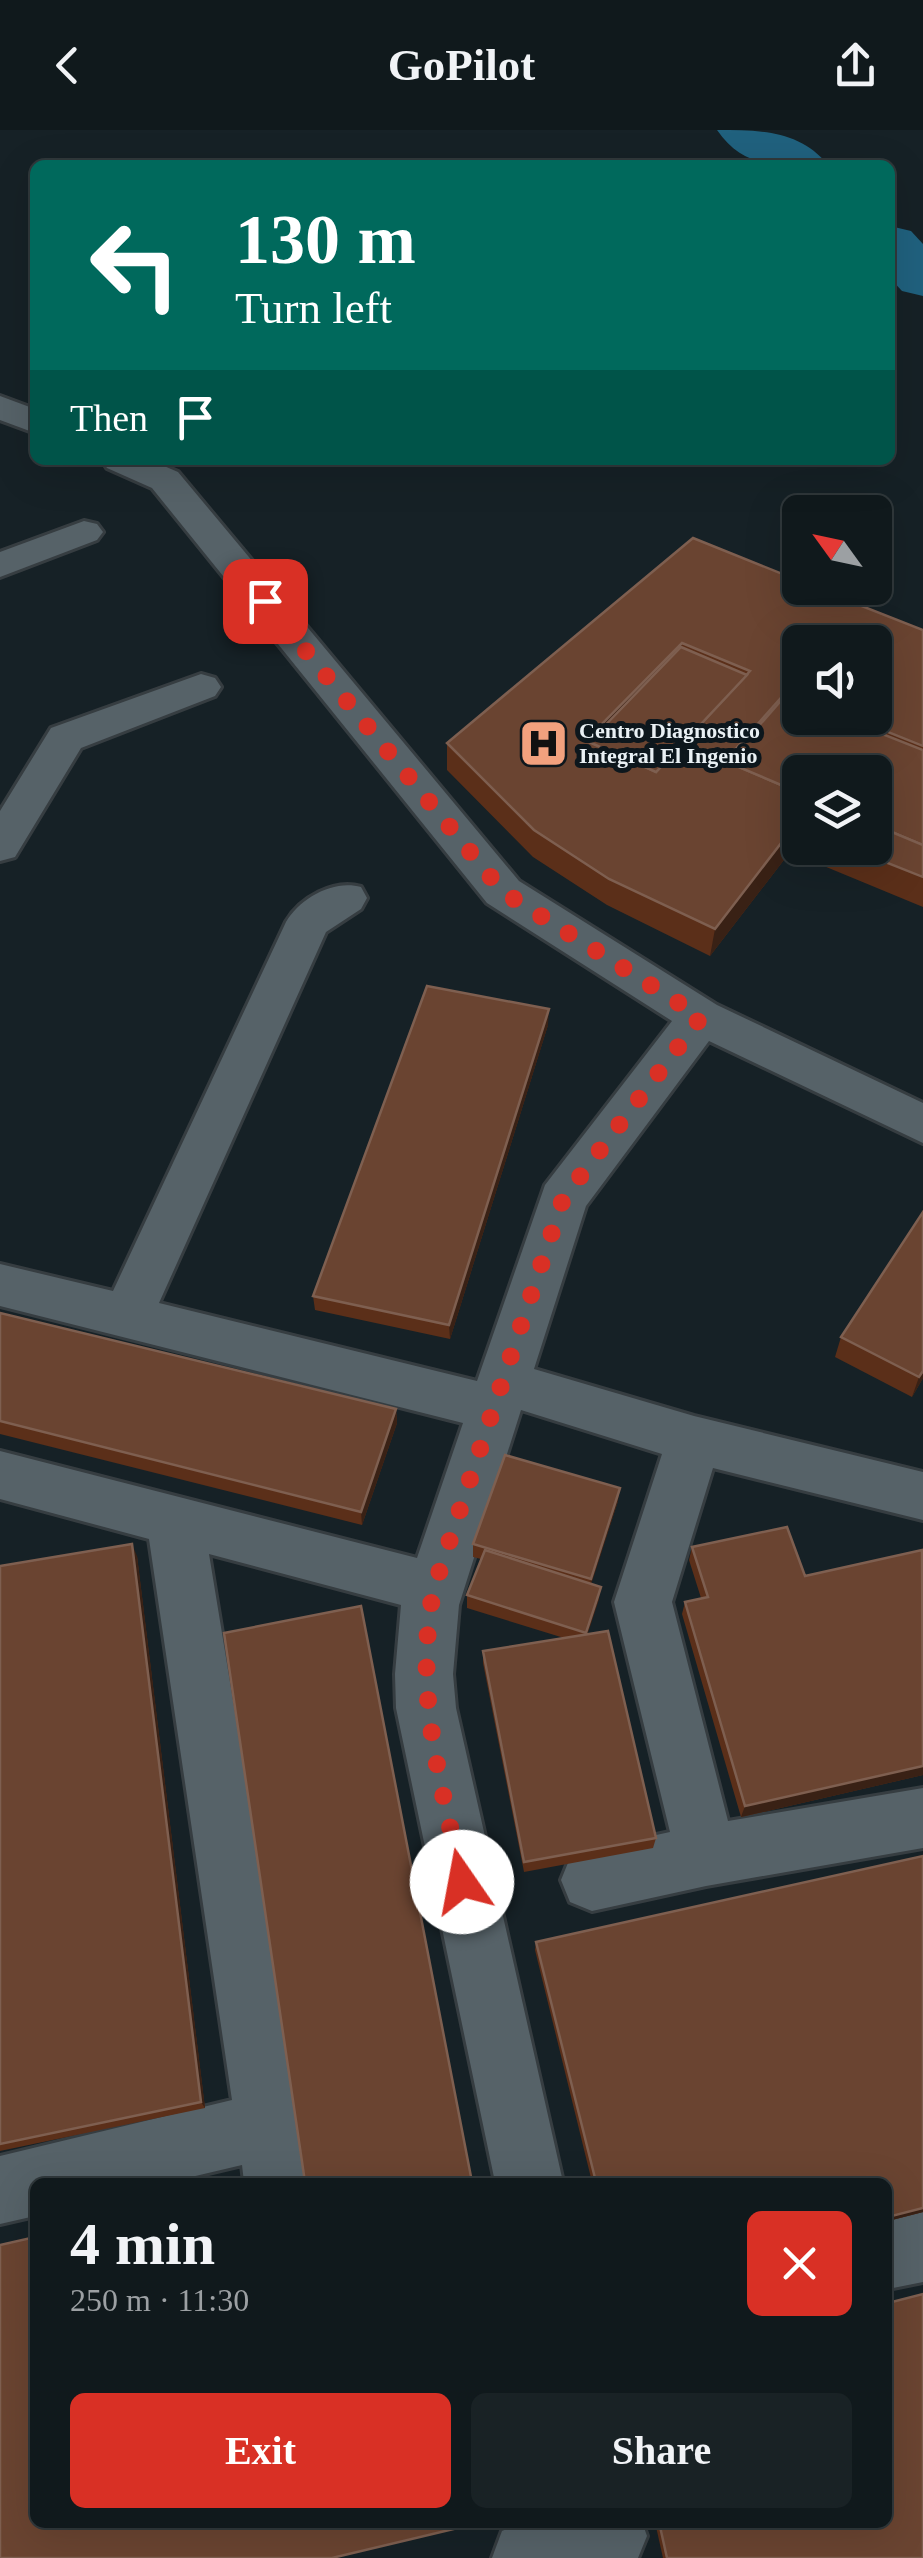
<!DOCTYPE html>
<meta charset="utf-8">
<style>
:root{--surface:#10191c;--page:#192225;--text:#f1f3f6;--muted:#9ca0a3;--line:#30383b;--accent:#d93025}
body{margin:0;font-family:Georgia,serif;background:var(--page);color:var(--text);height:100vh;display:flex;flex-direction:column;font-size:38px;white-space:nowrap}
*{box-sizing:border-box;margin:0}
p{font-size:32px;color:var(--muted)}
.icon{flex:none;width:55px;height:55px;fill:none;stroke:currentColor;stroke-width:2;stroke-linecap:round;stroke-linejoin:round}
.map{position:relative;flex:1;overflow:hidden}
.panel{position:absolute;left:30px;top:2048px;width:862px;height:350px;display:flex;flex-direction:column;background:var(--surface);border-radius:15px;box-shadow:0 10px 40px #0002,0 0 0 2px var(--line)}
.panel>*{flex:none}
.banner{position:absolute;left:30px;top:30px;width:865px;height:305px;border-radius:15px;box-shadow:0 10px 40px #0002,0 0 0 2px var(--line);background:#00695c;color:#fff;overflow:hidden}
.needle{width:65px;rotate:303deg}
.fabs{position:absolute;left:782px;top:365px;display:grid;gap:20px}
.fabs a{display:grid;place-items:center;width:110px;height:110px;border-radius:15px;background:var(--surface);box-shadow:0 10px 40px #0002,0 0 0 2px var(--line);font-size:50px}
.pin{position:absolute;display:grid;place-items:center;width:85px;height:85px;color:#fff;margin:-42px;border-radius:20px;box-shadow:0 5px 15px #0006}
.me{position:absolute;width:110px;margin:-55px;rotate:348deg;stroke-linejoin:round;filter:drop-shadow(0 0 8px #0008)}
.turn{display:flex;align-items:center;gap:35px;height:210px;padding:0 40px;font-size:45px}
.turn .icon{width:130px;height:130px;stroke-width:2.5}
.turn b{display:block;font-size:70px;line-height:85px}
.then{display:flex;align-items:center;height:95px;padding:0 40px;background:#0003;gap:20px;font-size:38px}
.round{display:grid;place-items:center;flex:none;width:105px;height:105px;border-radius:15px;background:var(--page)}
.head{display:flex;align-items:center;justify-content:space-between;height:170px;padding:0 40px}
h1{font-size:60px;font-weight:600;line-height:75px}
.button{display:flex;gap:20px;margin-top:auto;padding:20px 40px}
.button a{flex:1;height:115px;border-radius:15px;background:var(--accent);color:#fff;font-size:40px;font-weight:600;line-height:115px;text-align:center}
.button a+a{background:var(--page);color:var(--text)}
header{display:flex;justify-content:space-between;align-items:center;height:130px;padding:0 40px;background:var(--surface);font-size:45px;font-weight:600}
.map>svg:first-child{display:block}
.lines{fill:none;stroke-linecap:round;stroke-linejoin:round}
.river{fill:#20617e;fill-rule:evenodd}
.minor-casing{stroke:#363d41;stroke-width:6}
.minor{fill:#566268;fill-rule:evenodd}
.wall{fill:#5b2f19;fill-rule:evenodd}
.shaded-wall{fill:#392115}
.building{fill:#6a4431;stroke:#7e5f50;stroke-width:2.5;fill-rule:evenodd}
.route{stroke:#d93025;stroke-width:18;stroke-dasharray:0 32.4}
.labels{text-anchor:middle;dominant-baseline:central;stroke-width:10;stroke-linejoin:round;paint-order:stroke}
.far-poi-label{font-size:22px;font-weight:bold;fill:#e9f0f4;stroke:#0d171d;text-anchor:start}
</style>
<header><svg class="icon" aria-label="back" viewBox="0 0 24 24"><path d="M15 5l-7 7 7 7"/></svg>GoPilot<svg class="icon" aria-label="share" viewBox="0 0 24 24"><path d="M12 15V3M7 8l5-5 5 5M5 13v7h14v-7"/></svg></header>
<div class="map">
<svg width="923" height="2428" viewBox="0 0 923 2428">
<rect width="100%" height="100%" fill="#162126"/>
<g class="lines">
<g class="river">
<path d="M717,0C760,0 800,0 828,35C783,35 746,42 717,0Z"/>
<polygon points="890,96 911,101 923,114 923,166 902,161 890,148"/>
</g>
<defs>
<g id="minor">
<polygon points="0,266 35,279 35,303 0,290"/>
<path d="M102,330H150L178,342L519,751L717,875L923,973V1013L709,911L586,1076L534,1239L694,1286L923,1342V1390L713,1338L672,1472L728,1691L923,1658V1718L706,1756L592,1781L570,1772L561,1750L570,1728L592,1719L670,1702L614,1472L662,1324L521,1280L459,1475L453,1544L456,1578L563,2052H495L396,1578L395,1544L401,1475L209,1424L312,2052H244L242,2035L170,2052H35V2086L0,2094V2026L232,1970L149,1409L0,1369V1321L417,1428L463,1293L0,1176V1134L113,1161L286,792C300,768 334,749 361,757L367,768L361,779L326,802L159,1173L477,1251L545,1055L672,891L487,773L152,358L107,338Z"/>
<polygon points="84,391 97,394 103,402 97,410 0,447 0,422"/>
<polygon points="201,544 215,548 221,557 215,566 81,618 15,727 0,731 0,681 51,598"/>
<polygon points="923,2082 923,2152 888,2159 888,2091"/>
<polygon points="524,2392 642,2392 647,2406 638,2428 492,2428 502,2401"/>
</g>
</defs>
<use href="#minor" class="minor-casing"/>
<use href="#minor" class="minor"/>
</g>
<g class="wall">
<path d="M693,408L923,500V777L790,722L710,826L607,775L533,727L447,640V613ZM800,512L875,588H800ZM800,642L875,718H800Z"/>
<polygon points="548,895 450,1209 315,1180 313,1166"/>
<polygon points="923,1082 923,1248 912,1267 835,1227 841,1207"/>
<polygon points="0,1183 396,1279 397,1293 362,1395 0,1304"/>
<polygon points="618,1371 591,1454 599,1469 587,1505 656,1708 653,1718 524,1742 483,1533 483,1521 564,1508 467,1478 467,1465 481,1429 473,1427 473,1414"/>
<polygon points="692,1417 805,1446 923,1422 923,1645 741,1687 682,1484 685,1472 701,1468 689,1430"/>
<polygon points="137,1426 205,1978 0,2021 0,1436"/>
<polygon points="923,1726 923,2082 888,2091 888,2052 592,2052 535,1820 536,1812"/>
<polygon points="655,2392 888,2392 923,2428 663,2428"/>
</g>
<g class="shaded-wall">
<polygon points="682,513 679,541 584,638 586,610"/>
<polygon points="787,561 782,588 737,640 725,631"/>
<polygon points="795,695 790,722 710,826 715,799"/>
<polygon points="549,879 548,895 450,1209 449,1195"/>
<polygon points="923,1241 923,1248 912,1267 919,1247"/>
<polygon points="396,1279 397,1293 362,1395 361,1382"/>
<polygon points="620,1358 618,1371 589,1461 591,1449"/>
<polygon points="132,1414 137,1426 205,1978 201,1972"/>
<polygon points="601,1457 599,1469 584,1515 586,1503"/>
<polygon points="923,1636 923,1645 741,1687 745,1676"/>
<polygon points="923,2078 923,2082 888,2091 888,2087"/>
</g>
<g class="building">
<path d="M693,408L800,451V458H816L923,500V616L853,588H875V512H800V566L787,561L725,631L800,663V697L795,695L715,799L609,749L534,700L447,613ZM682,513L750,541L656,642L586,610Z"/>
<polygon points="681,517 747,545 656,642 589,612"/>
<polygon points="786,565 800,571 800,588 842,588 923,620 923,715 875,695 875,642 800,642 800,663 727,632"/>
<polygon points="875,695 923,715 923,747 850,718 875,718"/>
<polygon points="427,856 549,879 449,1195 313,1166"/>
<polygon points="923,1082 923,1241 919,1247 841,1207"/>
<polygon points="0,1183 396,1279 361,1382 0,1291"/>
<polygon points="505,1325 620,1358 591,1449 473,1414"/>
<polygon points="787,1397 805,1446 922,1420 923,1636 745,1676 685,1472 708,1467 692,1417"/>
<polygon points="132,1414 201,1972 0,2014 0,1436"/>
<polygon points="485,1420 601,1457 586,1503 467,1465"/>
<polygon points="361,1476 472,2052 305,2052 224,1503"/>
<polygon points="608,1501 656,1708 524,1732 483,1521"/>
<polygon points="923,1726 923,2078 888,2087 888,2052 596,2052 536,1812"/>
<polygon points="35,2107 35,2392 483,2392 332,2428 0,2428 0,2115"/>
<polygon points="923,2164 923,2428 667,2428 659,2392 888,2392 888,2173"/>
</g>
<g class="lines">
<path class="route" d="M265,471L503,762L701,887L563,1069L434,1458C413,1563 441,1650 462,1752"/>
</g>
<defs>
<symbol id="hospital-square" viewBox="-11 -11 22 22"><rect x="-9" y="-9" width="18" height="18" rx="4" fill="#f2a17e" stroke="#0d171d"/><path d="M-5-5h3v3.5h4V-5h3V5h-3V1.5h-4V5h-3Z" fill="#111"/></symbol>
</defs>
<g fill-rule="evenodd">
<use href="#hospital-square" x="516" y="586" width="55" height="55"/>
</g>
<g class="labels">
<g class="far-poi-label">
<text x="579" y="600">Centro Diagnostico<tspan x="579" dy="25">Integral El Ingenio</tspan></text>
</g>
</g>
</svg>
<div class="fabs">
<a><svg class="needle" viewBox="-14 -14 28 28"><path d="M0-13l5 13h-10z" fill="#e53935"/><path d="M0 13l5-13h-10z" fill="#9ca0a3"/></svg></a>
<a><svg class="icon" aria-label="sound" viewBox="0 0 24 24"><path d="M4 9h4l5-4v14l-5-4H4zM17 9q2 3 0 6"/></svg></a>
<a><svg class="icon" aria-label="layers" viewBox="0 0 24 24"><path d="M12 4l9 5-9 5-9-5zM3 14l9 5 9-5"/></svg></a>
</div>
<div class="pin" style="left:265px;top:471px;background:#d93025"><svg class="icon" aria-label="arrive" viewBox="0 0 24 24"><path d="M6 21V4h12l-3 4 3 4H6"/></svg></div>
<svg class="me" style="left:462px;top:1752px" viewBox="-20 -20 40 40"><circle r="19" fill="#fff"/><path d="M0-13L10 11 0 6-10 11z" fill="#d93025"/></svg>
<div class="banner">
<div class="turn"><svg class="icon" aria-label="left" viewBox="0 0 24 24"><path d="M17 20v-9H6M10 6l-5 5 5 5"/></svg><div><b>130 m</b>Turn left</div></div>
<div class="then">Then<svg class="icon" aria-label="arrive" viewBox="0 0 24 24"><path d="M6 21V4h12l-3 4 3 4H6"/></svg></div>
</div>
<section class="panel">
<div class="head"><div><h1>4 min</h1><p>250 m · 11:30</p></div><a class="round" style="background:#d93025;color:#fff"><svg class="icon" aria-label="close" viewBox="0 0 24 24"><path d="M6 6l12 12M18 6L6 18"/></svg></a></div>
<div class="button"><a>Exit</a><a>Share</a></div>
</section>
</div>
